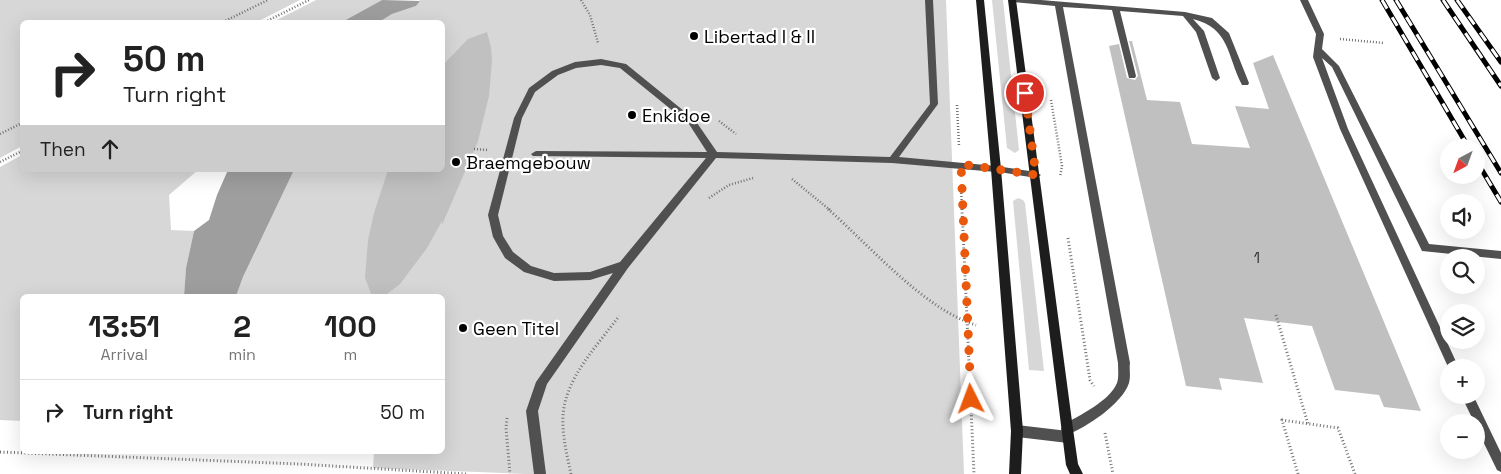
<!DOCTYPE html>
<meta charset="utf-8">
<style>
:root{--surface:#fff;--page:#f2f2f2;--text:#222;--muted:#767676;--line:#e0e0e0}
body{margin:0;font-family:"Space Grotesk",sans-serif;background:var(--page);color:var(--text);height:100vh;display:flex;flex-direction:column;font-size:19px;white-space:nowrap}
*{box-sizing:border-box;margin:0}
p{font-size:16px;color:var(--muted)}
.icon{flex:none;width:28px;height:28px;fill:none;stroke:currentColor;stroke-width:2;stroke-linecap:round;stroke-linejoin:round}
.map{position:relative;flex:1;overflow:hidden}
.details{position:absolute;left:20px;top:294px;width:425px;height:160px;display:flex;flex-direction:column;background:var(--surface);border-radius:8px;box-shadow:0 5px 20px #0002}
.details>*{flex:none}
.banner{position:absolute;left:20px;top:20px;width:425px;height:152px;border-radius:8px;box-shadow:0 5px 20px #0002;background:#fff;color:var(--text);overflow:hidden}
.needle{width:32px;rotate:221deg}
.controls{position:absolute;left:1440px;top:139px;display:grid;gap:10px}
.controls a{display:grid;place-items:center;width:45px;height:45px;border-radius:50%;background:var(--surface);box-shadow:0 5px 20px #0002;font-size:25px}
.pin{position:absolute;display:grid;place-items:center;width:42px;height:42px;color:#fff;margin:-21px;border:2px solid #fff;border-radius:50%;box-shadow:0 1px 5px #0007}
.me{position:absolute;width:55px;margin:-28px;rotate:357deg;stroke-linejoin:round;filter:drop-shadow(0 0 4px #0008)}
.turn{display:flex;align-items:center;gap:18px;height:105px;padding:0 20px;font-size:22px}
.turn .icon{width:65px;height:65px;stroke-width:2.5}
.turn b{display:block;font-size:35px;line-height:42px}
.then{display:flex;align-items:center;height:48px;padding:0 20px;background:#0003;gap:10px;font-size:19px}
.eta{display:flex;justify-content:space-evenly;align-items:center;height:85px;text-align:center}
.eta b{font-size:30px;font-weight:700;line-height:35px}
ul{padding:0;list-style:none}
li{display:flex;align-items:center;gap:15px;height:65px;padding:0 20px;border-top:1px solid var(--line)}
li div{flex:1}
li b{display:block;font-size:19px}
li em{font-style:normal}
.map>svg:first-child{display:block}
.green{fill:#d7d7d7}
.water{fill:#9e9e9e}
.building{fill:#c0c0c0}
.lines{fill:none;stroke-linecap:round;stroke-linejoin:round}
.path-far1{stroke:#727272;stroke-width:2.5;stroke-dasharray:1 2;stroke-linecap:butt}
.path{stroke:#727272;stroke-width:3;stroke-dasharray:1 2.5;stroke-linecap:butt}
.lane{fill:#505050;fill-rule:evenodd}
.street{fill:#505050;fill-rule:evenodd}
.secondary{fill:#1d1d1d;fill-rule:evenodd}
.rail-casing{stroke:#000;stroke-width:5}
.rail{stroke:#fff;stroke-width:3;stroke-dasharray:10;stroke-linecap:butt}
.route{stroke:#ea580c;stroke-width:9;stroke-dasharray:0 16.2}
.poi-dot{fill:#000;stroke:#fff;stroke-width:2}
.labels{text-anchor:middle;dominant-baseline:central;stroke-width:4.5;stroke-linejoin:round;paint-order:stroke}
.number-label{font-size:15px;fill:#303030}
.poi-label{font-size:18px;fill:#000;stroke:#fff;text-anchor:start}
</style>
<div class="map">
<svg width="1501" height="474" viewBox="0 0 1501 474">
<rect width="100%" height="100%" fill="#fff"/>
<g class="green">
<polygon points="0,0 300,0 257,22 22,22 22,146 0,158"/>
<polygon points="316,0 382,0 342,22 273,22"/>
<polygon points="420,0 946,0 964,474 526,474 373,468 374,451 442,451 442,296 236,296 243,277 294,170 442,170 442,22 379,22 392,14 416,6"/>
<polygon points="992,0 1003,0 1019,150 1015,153 1007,148"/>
<polygon points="22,155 22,170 198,170 169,195 171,230 194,231 186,268 184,296 22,296 22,421 0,420 0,167"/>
<polygon points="1018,198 1023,200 1025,203 1044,371 1029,370 1013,201"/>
</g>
<g class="water">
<polygon points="382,0 420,1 416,6 392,14 379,22 342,22"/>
<polygon points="228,170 294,170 243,277 236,296 184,296 186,268 194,231 209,220 217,195"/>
</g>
<g class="building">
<polygon points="487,32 491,47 492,61 489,96 478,141 442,225 442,221 427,248 400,284 387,294 372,296 365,278 368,240 374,213 388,170 442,170 442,66 468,39"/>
<polygon points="1129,41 1132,41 1147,100 1180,102 1192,144 1250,148 1235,106 1269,109 1253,63 1273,55 1421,411 1384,407 1379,395 1335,390 1312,326 1244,318 1263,383 1219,378 1222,390 1186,386 1109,46 1119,44 1127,78 1135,80 1138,76"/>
</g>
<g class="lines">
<g class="path-far1">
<polyline points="581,0 590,15 598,43"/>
<polyline points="223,22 268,0"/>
<polyline points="265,22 309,0"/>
<polyline points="1340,39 1384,43"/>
<polyline points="1051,100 1062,166 1060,177"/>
<polyline points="957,105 959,146"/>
<polyline points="719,121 736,134"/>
<polyline points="0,134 22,123"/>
<polyline points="474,149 488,150"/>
<polyline points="0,162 22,151"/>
<polyline points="792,179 830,210"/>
<polyline points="961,187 962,210"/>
<polyline points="709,198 729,185 753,178"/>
</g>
<g class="path">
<path d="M828,209C869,245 925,310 976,325"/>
<polyline points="962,209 974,474"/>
<polyline points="1068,238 1090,380 1094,386"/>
<polyline points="1276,315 1308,424"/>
<polyline points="507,418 506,428 510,474"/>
<polyline points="1105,433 1113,474"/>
<polyline points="0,452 299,464 467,474"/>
<path d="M571,474C567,455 562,436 563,416C565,378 598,345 619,316"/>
<polyline points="1298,474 1282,420 1338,428 1355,474"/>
</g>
<g class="lane">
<path d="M925,0H933L938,104L899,157L996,166L999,167L1001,169L999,171L996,172L892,163L716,158L628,268L547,384L538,411L546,474H534L526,411L536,382L613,273L590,280L554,281L524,272L505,258L493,237L488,215L514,118L529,88L552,71L575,62L601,59L626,64L695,120L717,152L890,157L930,104ZM601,65L620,68L689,124L707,152L536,151L531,154L533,156L706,158L620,262L590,272L554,273L531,266L513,252L503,236L498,215L522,118L535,92L558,75L576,68Z"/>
<path d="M1008,0H1041L1185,12L1212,18L1229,33L1249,83L1248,85H1242C1227,56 1230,28 1193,19L1204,31L1220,78L1216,81L1212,78L1196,32L1183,16L1120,11L1136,76L1135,78H1129L1112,10L1063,7L1130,363C1129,369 1131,376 1129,383C1122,404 1087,427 1067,435L1063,433L1061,429L1063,425C1078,416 1110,401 1117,383C1119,377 1118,370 1118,363L1055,6L1012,2Z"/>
<polygon points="1300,0 1308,0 1324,34 1322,49 1339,66 1429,244 1501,251 1501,259 1422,251 1332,67 1322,58 1348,129 1459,368 1449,368 1449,369 1340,129 1313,57 1316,34"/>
<polygon points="1461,395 1473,395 1501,453 1501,472 1497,470 1476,427 1476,422 1474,422"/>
</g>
<g class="street">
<polygon points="996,166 1036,172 1041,175 1036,178 993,171 991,169 993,167"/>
<polygon points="1017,425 1068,431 1072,433 1074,437 1072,441 1068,443 1017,437 1013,435 1011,431 1013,427"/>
</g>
<g class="secondary">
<polygon points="976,0 984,0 1001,169 1023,431 1021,474 1009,474 1011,431 991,169"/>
<polygon points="1008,0 1016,0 1073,429 1078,464 1083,474 1070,474 1066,465"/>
</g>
<defs>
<g id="rail">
<polyline points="1382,0 1469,148"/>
<polyline points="1396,0 1501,173"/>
<polyline points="1443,0 1501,86"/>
<polyline points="1457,0 1501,62"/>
<polyline points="1476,160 1501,202"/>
</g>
</defs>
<use href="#rail" class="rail-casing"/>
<use href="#rail" class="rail"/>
</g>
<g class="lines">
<polyline class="route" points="971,399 961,164 1036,175 1025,93"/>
</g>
<g class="poi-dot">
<circle cx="694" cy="36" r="5"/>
<circle cx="632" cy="115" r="5"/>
<circle cx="456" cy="162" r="5"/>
<circle cx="463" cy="328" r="5"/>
</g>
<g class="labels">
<g class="number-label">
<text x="1257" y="257">1</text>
</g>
<g class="poi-label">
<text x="704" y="36">Libertad I &amp; II</text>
<text x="642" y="115">Enkidoe</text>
<text x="466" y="162">Braemgebouw</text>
<text x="473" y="328">Geen Titel</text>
</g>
</g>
</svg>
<div class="controls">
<a><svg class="needle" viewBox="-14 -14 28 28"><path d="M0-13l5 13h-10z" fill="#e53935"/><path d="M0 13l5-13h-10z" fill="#767676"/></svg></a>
<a><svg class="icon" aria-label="sound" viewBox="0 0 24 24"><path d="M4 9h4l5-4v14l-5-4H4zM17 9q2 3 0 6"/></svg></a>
<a><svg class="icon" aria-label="search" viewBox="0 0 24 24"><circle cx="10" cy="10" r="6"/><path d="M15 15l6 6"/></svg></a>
<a><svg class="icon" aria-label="layers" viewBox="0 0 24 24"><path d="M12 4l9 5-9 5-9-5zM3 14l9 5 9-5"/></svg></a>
<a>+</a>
<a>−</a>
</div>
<div class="pin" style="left:1025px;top:93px;background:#d93025"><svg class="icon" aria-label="arrive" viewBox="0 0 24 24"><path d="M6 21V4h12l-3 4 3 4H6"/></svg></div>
<svg class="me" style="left:971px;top:399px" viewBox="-20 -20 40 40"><path d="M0-17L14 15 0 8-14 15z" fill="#ea580c" stroke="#fff" stroke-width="4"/></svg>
<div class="banner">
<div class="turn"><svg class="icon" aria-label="right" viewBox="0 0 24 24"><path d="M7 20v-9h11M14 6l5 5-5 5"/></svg><div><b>50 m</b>Turn right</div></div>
<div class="then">Then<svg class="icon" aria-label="ahead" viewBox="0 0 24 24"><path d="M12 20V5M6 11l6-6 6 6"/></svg></div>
</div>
<section class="details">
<div class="eta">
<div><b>13:51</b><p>Arrival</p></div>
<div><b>2</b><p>min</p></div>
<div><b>100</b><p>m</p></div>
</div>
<ul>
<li><svg class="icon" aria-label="right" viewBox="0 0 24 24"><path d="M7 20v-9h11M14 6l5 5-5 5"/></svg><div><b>Turn right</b></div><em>50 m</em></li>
</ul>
</section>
</div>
